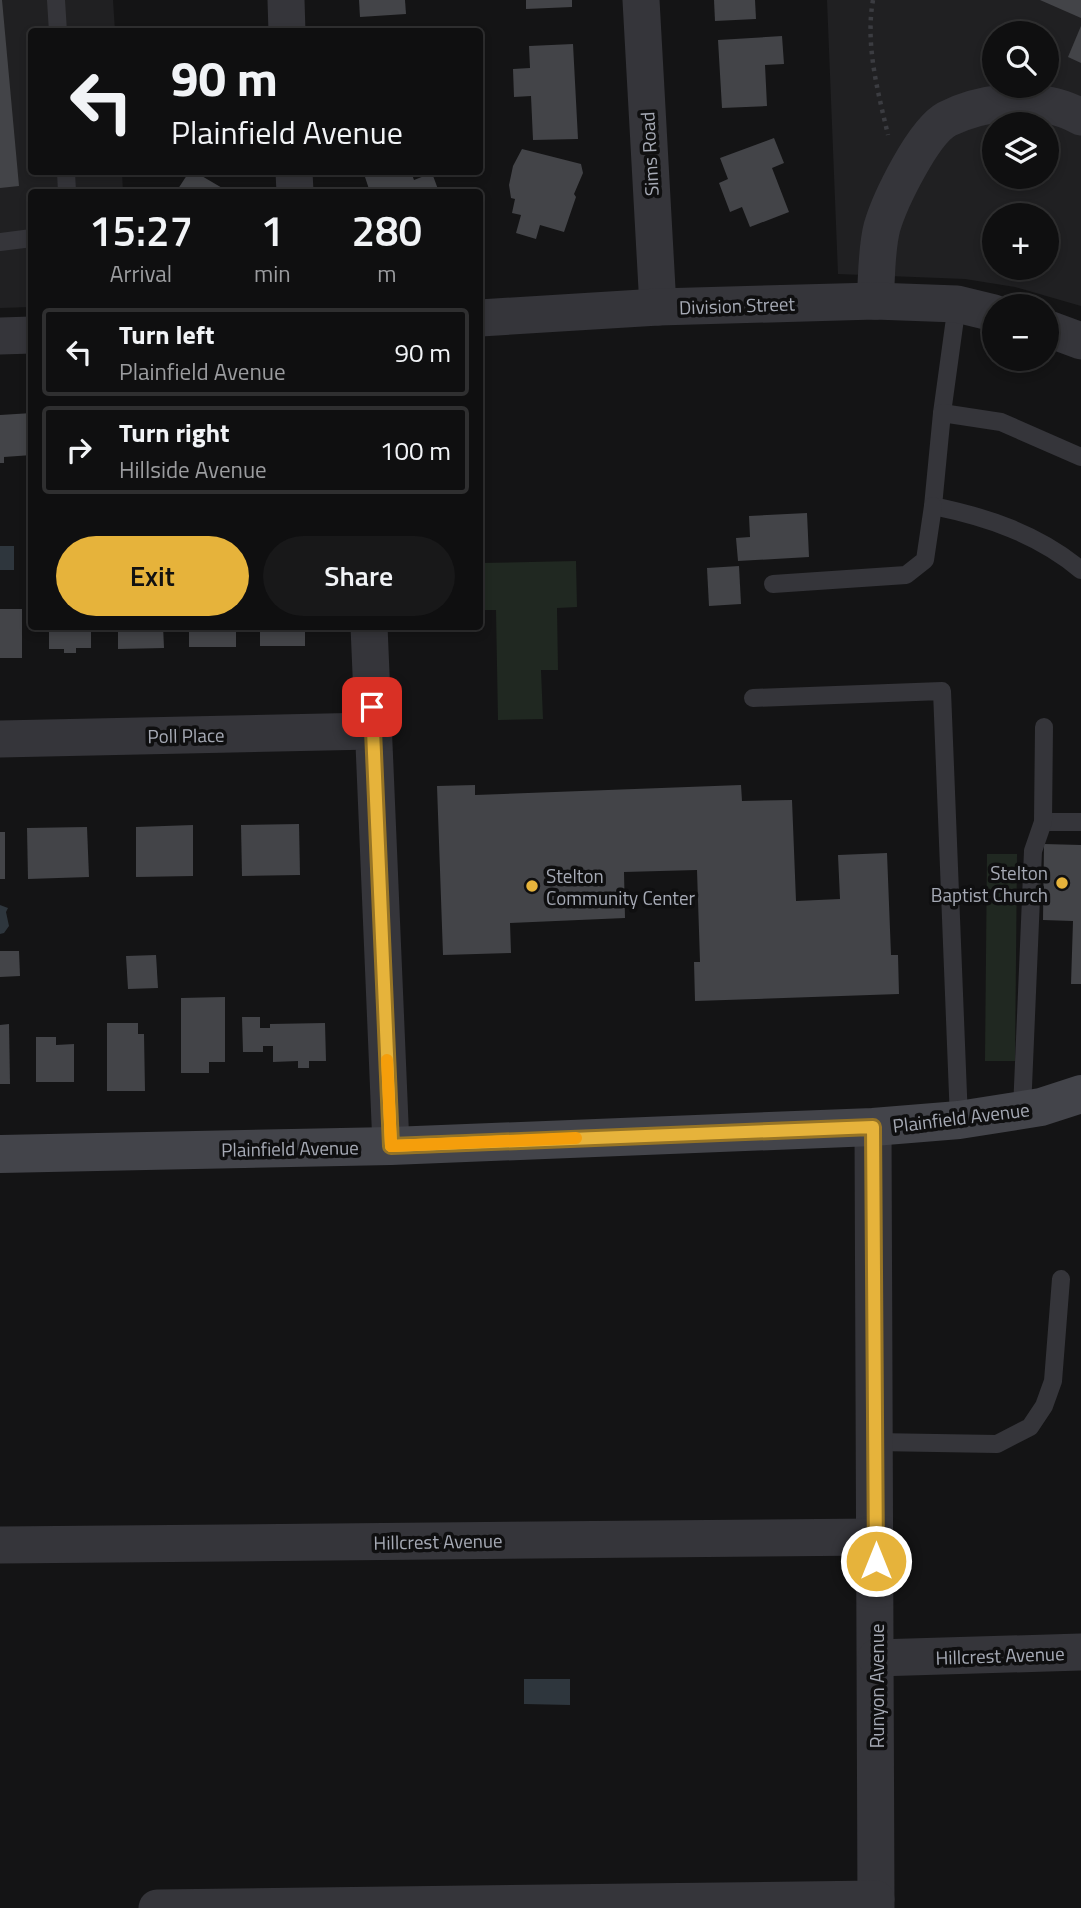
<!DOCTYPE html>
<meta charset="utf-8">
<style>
:root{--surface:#0f0f10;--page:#181819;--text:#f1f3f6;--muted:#9b9c9f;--line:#2f2f30;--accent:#e6b33b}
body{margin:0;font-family:"Titillium Web",sans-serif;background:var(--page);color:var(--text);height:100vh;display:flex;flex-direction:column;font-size:26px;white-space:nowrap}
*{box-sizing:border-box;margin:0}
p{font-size:23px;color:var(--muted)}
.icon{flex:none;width:38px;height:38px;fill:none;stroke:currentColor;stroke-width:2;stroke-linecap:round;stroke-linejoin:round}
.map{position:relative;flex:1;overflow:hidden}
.details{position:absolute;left:28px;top:189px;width:455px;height:441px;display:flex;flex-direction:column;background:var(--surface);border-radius:7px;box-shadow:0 4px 10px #0003,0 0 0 2px var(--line)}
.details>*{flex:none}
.banner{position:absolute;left:28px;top:28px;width:455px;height:147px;border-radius:7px;box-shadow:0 4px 10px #0003,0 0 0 2px var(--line);background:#0f0f10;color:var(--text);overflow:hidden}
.tools{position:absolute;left:982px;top:21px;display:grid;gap:14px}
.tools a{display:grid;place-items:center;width:77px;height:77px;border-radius:50%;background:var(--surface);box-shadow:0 4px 10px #0003,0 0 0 2px var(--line);font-size:35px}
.pin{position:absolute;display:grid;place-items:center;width:60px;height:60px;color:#fff;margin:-30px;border-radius:14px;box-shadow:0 4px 10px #0006}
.me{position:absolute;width:77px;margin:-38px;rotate:0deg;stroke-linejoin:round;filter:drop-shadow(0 0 5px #0008)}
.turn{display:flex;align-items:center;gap:24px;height:147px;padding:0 28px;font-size:32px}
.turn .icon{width:91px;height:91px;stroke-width:2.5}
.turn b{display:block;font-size:49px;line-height:60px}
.eta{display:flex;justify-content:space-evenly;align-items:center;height:119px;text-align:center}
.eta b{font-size:42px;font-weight:600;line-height:49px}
.button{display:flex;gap:14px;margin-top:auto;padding:14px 28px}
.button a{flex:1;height:80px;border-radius:42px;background:var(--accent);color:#111;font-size:28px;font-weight:600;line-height:80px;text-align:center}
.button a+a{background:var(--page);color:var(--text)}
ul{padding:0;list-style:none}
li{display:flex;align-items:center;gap:21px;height:88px;margin:0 14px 10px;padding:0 14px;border:4px solid var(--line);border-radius:7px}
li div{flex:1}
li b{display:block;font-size:26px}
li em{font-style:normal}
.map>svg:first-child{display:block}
.built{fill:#202022;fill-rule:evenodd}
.green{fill:#202821}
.water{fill:#2e363d}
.building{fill:#434448}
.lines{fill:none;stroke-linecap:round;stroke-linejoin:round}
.path{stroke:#3b3c41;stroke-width:4.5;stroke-dasharray:3.5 5;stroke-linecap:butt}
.lane{stroke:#35353a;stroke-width:18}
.street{stroke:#35353a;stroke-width:37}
.secondary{stroke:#43444a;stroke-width:38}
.route-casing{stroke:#967426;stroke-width:18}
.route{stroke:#e6b33b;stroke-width:12}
.slow{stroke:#f59e0b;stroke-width:12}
.poi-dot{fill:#e6b33b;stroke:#0f0f10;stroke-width:2.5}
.labels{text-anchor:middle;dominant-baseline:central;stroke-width:7;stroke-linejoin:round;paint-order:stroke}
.street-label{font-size:19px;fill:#a6aab5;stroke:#0f0f10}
.poi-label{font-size:19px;fill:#a6aab5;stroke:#0f0f10;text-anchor:end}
</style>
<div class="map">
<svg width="1081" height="1908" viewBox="0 0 1081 1908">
<rect width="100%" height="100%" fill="#141415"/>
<g class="built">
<polygon points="0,0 113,0 115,31 32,32 32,172 122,172 123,192 32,192 31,307 0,308"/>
<path d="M827,0H1081V306L1015,287L965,279L838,274ZM994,33H1046V86H994ZM994,124H1046V177H994ZM994,215H1046V268H994Z"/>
</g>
<g class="green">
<polygon points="576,561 577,607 557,608 558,670 541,670 543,719 498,720 496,610 481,610 480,563"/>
<polygon points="987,854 1017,854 1015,1061 985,1061"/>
</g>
<g class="water">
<rect x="0" y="546" width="14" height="24"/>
<polygon points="0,905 8,908 6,912 9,926 4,933 0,934"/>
<polygon points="524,1679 570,1679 570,1705 524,1704"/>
</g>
<g class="building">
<polygon points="0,0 2,0 19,186 0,188"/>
<polygon points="359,0 405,0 406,14 360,17"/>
<polygon points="526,0 572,0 572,7 526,9"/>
<polygon points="714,0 755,0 756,19 715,21"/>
<polygon points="1040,0 1081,0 1081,18"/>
<polygon points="1081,26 1081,63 1068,57"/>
<polygon points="782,36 784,64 765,65 767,106 722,108 718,40"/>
<polygon points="573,44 578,139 533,140 531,96 514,97 513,69 530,68 529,46"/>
<polygon points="774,138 784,163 772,168 789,212 750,227 742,207 730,212 719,183 728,179 720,158"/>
<polygon points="522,149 581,164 583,173 574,194 576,197 564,232 540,225 536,239 516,233 521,215 512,213 515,199 511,198 509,185 513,166"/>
<polygon points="189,172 195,172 229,192 176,192"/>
<polygon points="371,172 411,172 414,180 432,173 439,192 370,192 364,174"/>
<polygon points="32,413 32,455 4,457 4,463 0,463 0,415"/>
<polygon points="807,513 809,557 738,561 736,538 750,537 749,516"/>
<polygon points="29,541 32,541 32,569 28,569"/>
<polygon points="739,566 741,604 709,606 707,568"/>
<rect x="0" y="609" width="22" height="49"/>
<polygon points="49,626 91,626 91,648 76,648 76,653 64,653 64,649 49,649"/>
<polygon points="118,626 163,626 164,648 118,649"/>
<rect x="189" y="626" width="47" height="21"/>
<rect x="260" y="626" width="45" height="20"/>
<polygon points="475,785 475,795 741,785 742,801 792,800 796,901 840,899 838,855 887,853 891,955 898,955 899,994 695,1001 694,962 700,962 697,870 624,872 625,918 510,923 511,953 443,955 437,786"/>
<polygon points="299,824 300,875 242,876 241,825"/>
<polygon points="193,825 193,876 136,877 136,827"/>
<polygon points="87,827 89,877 28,879 27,828"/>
<rect x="0" y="832" width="5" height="47"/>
<polygon points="1044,844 1081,845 1081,984 1071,984 1073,921 1043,920"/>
<polygon points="0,951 19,951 20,976 0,977"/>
<polygon points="156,955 158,988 128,989 126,956"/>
<polygon points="225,997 225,1062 209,1062 209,1073 181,1073 181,998"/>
<polygon points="242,1017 260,1017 260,1028 270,1028 270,1024 325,1023 326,1061 309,1061 309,1068 298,1068 298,1061 273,1062 273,1046 263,1046 263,1052 243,1052"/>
<polygon points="107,1023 138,1023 138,1034 144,1034 145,1091 107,1091"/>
<polygon points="9,1024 10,1084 0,1084 0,1025"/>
<polygon points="36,1037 56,1037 56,1045 74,1044 74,1082 36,1082"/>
</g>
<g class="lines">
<path class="path" d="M873,0C865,45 878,92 888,135"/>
<g class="lane">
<polyline points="56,0 58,32"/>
<polyline points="66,172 67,192"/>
<polyline points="0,242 32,238"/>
<polyline points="942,413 957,304"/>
<path d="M1081,457L1001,422L942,413L933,506C987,517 1038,534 1081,570"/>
<polyline points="773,584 906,575 925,560 933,506"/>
<polyline points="753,698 942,691 959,1120"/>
<polyline points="1043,822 1081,822"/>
<polyline points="1022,1110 1033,851 1043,822 1044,727"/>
<polyline points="875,1442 997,1444 1030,1427 1044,1406 1053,1381 1061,1279"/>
</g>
<g class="street">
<polyline points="286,0 287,32"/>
<polyline points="641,0 658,307"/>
<polyline points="294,172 295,192"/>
<path d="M875,301C877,278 876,250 882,227C890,200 923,132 947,119C965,110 984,105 1004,103C1030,101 1057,103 1081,117"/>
<polyline points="480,318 658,307 875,301 957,304 994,313"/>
<polyline points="1046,328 1081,341"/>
<polyline points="0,336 32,335"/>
<polyline points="369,626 391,1146"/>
<polyline points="0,739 373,731"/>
<polyline points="873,1127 876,1908"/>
<polyline points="0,1545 875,1537"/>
<polyline points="876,1658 1081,1652"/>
<polyline points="157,1908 876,1899"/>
</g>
<polyline class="secondary" points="0,1154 391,1146 873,1127 959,1120 1041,1107 1081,1094"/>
</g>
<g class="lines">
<defs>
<polyline id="route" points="372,707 391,1146 873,1127 876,1561"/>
</defs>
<use href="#route" class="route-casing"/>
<use href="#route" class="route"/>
<polyline class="slow" points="387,1060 391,1146 576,1138"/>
</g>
<g class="poi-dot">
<circle cx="1062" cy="883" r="7"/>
<circle cx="532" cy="886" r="7"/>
</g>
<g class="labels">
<g class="street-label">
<text transform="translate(649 154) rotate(-93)">Sims Road</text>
<text transform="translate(737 305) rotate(-2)">Division Street</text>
<text transform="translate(186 735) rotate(-1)">Poll Place</text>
<text transform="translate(961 1117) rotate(-7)">Plainfield Avenue</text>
<text transform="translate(290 1148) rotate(-1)">Plainfield Avenue</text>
<text transform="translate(438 1541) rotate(-1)">Hillcrest Avenue</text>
<text transform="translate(1000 1655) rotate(-2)">Hillcrest Avenue</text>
<text transform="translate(876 1686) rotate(-90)">Runyon Avenue</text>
</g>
<g class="poi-label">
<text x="1048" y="872">Stelton<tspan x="1048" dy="22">Baptist Church</tspan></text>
<text x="546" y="875" text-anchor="start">Stelton<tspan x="546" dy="22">Community Center</tspan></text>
</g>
</g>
</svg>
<div class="tools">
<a><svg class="icon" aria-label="search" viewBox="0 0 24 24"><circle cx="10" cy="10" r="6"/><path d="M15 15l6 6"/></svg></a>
<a><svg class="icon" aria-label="layers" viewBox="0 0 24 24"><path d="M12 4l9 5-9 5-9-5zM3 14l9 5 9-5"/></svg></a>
<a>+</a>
<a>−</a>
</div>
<div class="pin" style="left:372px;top:707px;background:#d93025"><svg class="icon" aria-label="arrive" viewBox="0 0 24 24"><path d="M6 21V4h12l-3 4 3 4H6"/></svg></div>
<svg class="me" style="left:876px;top:1561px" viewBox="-20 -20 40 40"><circle r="17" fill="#e6b33b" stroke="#fff" stroke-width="3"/><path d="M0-11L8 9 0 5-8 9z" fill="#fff"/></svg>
<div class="banner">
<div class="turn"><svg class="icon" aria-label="left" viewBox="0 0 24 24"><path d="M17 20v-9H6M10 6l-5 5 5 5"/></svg><div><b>90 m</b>Plainfield Avenue</div></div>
</div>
<section class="details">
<div class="eta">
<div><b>15:27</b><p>Arrival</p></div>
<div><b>1</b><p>min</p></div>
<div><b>280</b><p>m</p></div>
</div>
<ul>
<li><svg class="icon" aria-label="left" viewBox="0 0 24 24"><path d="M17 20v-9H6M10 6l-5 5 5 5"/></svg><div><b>Turn left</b><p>Plainfield Avenue</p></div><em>90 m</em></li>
<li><svg class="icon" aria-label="right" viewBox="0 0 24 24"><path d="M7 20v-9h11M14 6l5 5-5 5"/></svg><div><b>Turn right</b><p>Hillside Avenue</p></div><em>100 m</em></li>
</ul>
<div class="button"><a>Exit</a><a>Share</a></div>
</section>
</div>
